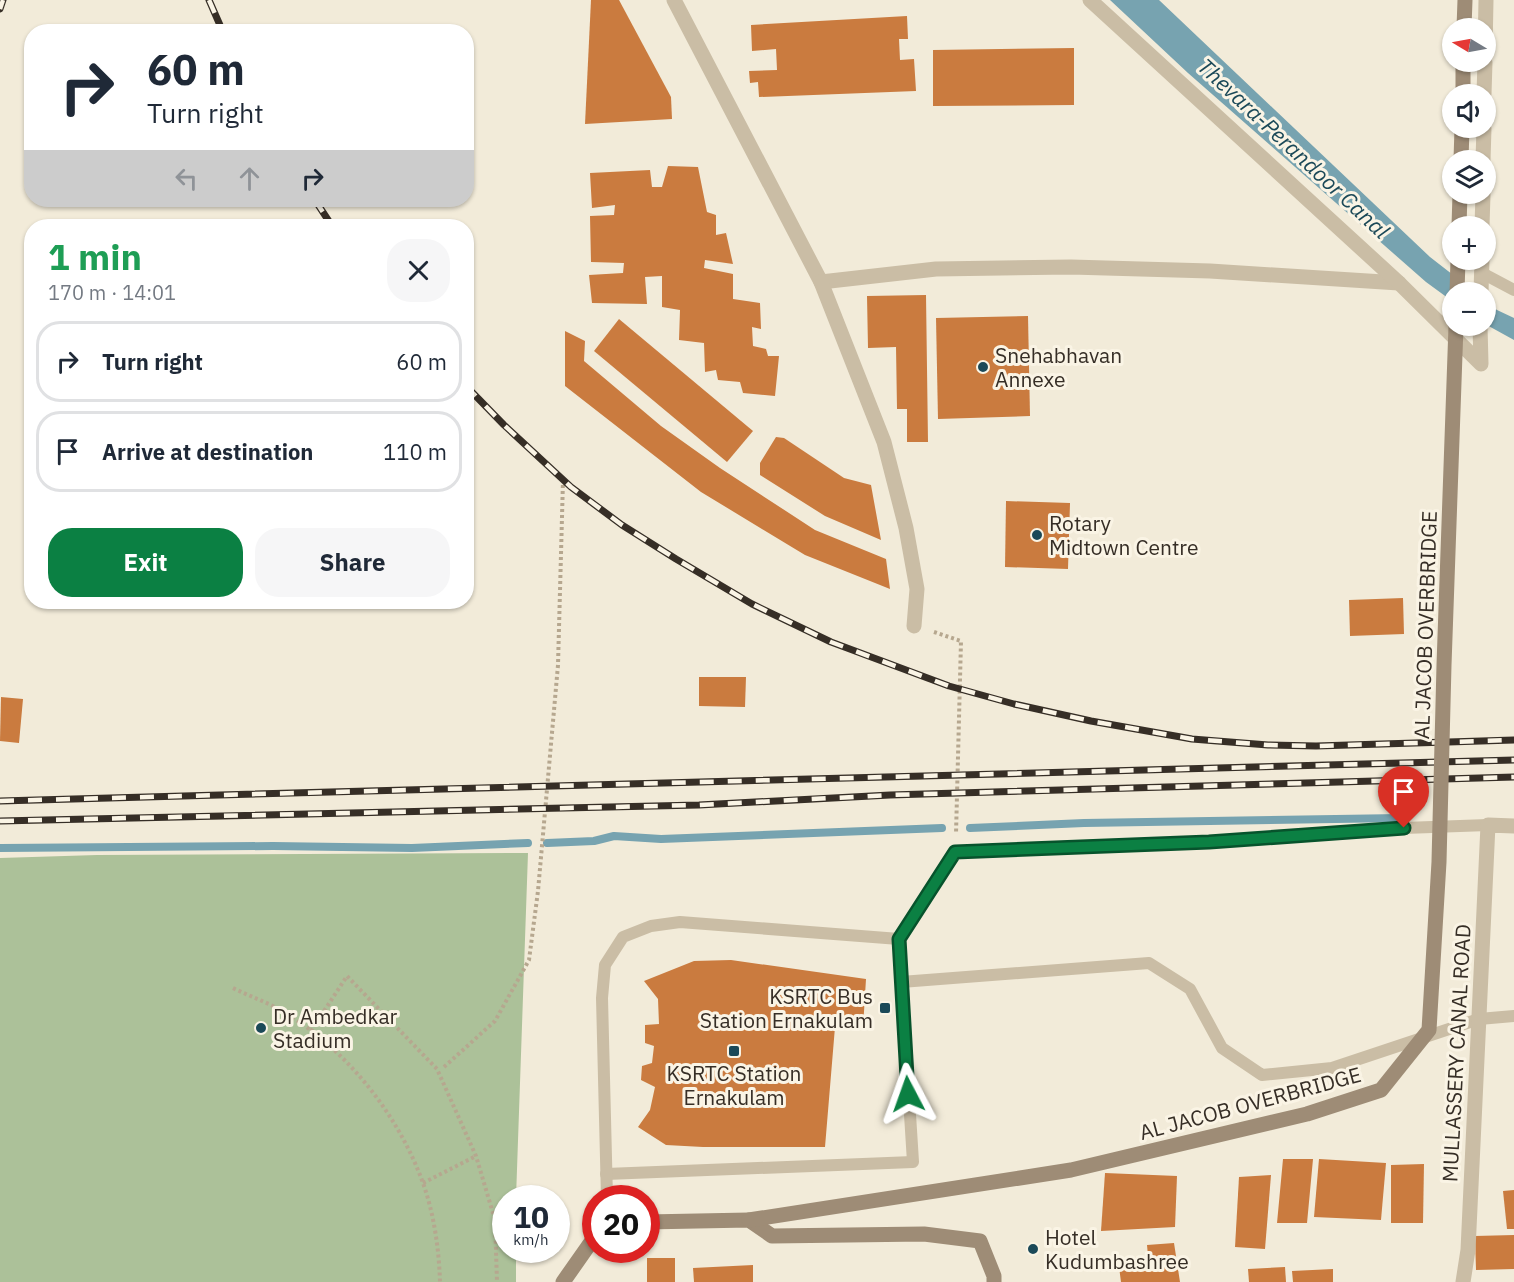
<!DOCTYPE html>
<meta charset="utf-8">
<style>
:root{--surface:#fff;--page:#f6f6f7;--text:#1f2937;--muted:#747a83;--line:#e0e1e3;--accent:#0b8043}
body{margin:0;font-family:"IBM Plex Sans",sans-serif;background:var(--page);color:var(--text);height:100vh;display:flex;flex-direction:column;font-size:22px;white-space:nowrap}
*{box-sizing:border-box;margin:0}
p{font-size:20px;color:var(--muted)}
.icon{flex:none;width:33px;height:33px;fill:none;stroke:currentColor;stroke-width:2;stroke-linecap:round;stroke-linejoin:round}
.map{position:relative;flex:1;overflow:hidden}
.sheet{position:absolute;left:24px;top:219px;width:450px;height:390px;display:flex;flex-direction:column;background:var(--surface);border-radius:24px;box-shadow:0 2px 4px #0004}
.sheet>*{flex:none}
.guide{position:absolute;left:24px;top:24px;width:450px;height:183px;border-radius:24px;box-shadow:0 2px 4px #0004;background:#fff;color:var(--text);overflow:hidden}
.needle{width:39px;rotate:280deg}
.fabs{position:absolute;left:1442px;top:18px;display:grid;gap:12px}
.fabs a{display:grid;place-items:center;width:54px;height:54px;border-radius:50%;background:var(--surface);box-shadow:0 2px 4px #0004;font-size:30px}
.speed{position:absolute;left:492px;top:1185px;display:flex;gap:12px;font-size:30px;font-weight:700;text-align:center}
.speed>*{display:grid;place-content:center;width:78px;height:78px;border-radius:50%;background:var(--surface);box-shadow:0 2px 4px #0004;line-height:1}
.speed small{font-size:15px;font-weight:400}
.speed .limit{border:9px solid #d22;background:#fff;color:#111}
.pin{position:absolute;display:grid;place-items:center;width:51px;height:51px;color:#fff;margin:-62px -26px;border-radius:50% 50% 50% 0;rotate:-45deg;box-shadow:0 0 6px #0007}
.pin .icon{rotate:45deg}
.me{position:absolute;width:66px;margin:-33px;rotate:356deg;stroke-linejoin:round;filter:drop-shadow(0 0 4px #0008)}
.turn{display:flex;align-items:center;gap:21px;height:126px;padding:0 24px;font-size:27px}
.turn .icon{width:78px;height:78px;stroke-width:2.5}
.turn b{display:block;font-size:42px;line-height:51px}
.lanes{display:flex;align-items:center;height:57px;padding:0 24px;background:#0003;justify-content:center;gap:30px;direction:ltr}
.lanes .off{opacity:.35}
.round{display:grid;place-items:center;flex:none;width:63px;height:63px;border-radius:24px;background:var(--page)}
.summary{display:flex;align-items:center;justify-content:space-between;height:102px;padding:0 24px}
h1{font-size:36px;font-weight:800;line-height:45px;color:#1e9e55}
.primary-button{display:flex;gap:12px;margin-top:auto;padding:12px 24px}
.primary-button a{flex:1;height:69px;border-radius:24px;background:var(--accent);color:#fff;font-size:24px;font-weight:800;line-height:69px;text-align:center}
.primary-button a+a{background:var(--page);color:var(--text)}
ul{padding:0;list-style:none}
li{display:flex;align-items:center;gap:18px;height:81px;margin:0 12px 9px;padding:0 12px;border:3px solid var(--line);border-radius:24px}
li div{flex:1}
li b{display:block;font-size:22px}
li em{font-style:normal}
.map>svg:first-child{display:block}
.green{fill:#acc199}
.water{fill:#77a3b0}
.lines{fill:none;stroke-linecap:round;stroke-linejoin:round}
.stream{stroke:#77a3b0;stroke-width:8}
.building{fill:#ca7b3f}
.path{stroke:#b6a78f;stroke-width:4;stroke-dasharray:3 3;stroke-linecap:butt}
.lane{stroke:#cabda5;stroke-width:12}
.street{stroke:#cabda5;stroke-width:15}
.secondary{stroke:#9e8c76;stroke-width:15}
.rail-casing{stroke:#362e26;stroke-width:7}
.rail{stroke:#faf4e5;stroke-width:4.5;stroke-dasharray:14;stroke-linecap:butt}
.secondary-bridge{stroke:#9e8c76;stroke-width:15}
.route-casing{stroke:#07532c;stroke-width:15}
.route{stroke:#0b8043;stroke-width:10}
.poi-dot{fill:#1b4958;stroke:#faf4e5;stroke-width:2}
.labels{text-anchor:middle;dominant-baseline:central;stroke-width:6;stroke-linejoin:round;paint-order:stroke}
.poi-label{font-size:21px;fill:#362e26;stroke:#faf4e5;text-anchor:start}
.street-label{font-size:21px;fill:#362e26;stroke:#faf4e5}
.water-label{font-size:22px;font-style:italic;fill:#1b4958;stroke:#faf4e5}
</style>
<div class="map">
<svg width="1514" height="1282" viewBox="0 0 1514 1282">
<rect width="100%" height="100%" fill="#f2ebd9"/>
<polygon class="green" points="528,853 516,1198 506,1198 506,1250 516,1250 516,1282 0,1282 0,858 97,855"/>
<g class="water">
<polygon points="1110,0 1159,0 1430,257 1475,292 1452,292 1452,301 1426,282 1188,73"/>
<polygon points="1485,301 1497,310 1514,318 1514,340 1485,324"/>
</g>
<g class="lines">
<g class="stream">
<polyline points="970,828 1084,823 1401,818"/>
<polyline points="547,843 594,841 614,836 661,839 942,828"/>
<polyline points="0,848 273,846 412,848 528,843"/>
</g>
</g>
<g class="building">
<polygon points="591,0 619,0 671,97 672,119 585,124"/>
<polygon points="907,16 908,39 899,39 900,60 914,59 916,91 759,97 758,82 750,83 749,71 777,70 776,49 752,51 751,25"/>
<polygon points="1074,48 1074,105 933,106 933,50"/>
<polygon points="668,166 698,167 707,212 716,215 716,235 726,233 733,264 705,260 704,268 733,274 733,299 760,303 761,329 752,327 753,346 766,349 768,356 779,356 775,396 743,393 740,382 718,380 716,370 705,372 704,343 679,340 680,310 662,307 662,276 645,277 647,304 592,303 589,275 623,273 624,263 591,262 590,216 614,215 615,205 592,208 590,173 650,170 652,187 662,187"/>
<polygon points="926,295 928,442 907,442 907,409 897,409 896,347 868,348 867,296"/>
<polygon points="1028,316 1030,416 938,419 936,318"/>
<polygon points="619,319 753,431 727,462 594,351"/>
<polygon points="565,331 585,341 584,361 661,426 720,468 815,530 886,559 890,589 805,555 701,492 565,386"/>
<polygon points="776,437 784,438 844,478 871,485 881,540 825,516 760,475 760,463"/>
<polygon points="1006,501 1070,503 1068,569 1005,567"/>
<polygon points="1403,598 1404,634 1350,636 1349,600"/>
<polygon points="699,677 746,677 745,707 699,706"/>
<polygon points="1,697 23,699 19,743 0,741"/>
<polygon points="731,960 866,979 863,1028 835,1027 825,1147 703,1147 666,1145 638,1127 650,1110 655,1087 641,1080 642,1066 652,1063 654,1046 645,1043 645,1025 659,1024 658,999 644,981 694,961"/>
<polygon points="1283,1159 1313,1159 1307,1223 1277,1223"/>
<polygon points="1319,1159 1386,1163 1381,1220 1314,1217"/>
<polygon points="1424,1164 1423,1223 1391,1223 1391,1165"/>
<polygon points="1105,1173 1177,1176 1175,1227 1101,1231"/>
<polygon points="1271,1175 1265,1249 1235,1247 1239,1177"/>
<polygon points="1514,1190 1514,1229 1507,1229 1503,1191"/>
<polygon points="1514,1235 1514,1269 1476,1270 1475,1236"/>
<polygon points="1174,1243 1180,1282 1121,1282 1118,1259 1148,1256 1147,1245"/>
<rect x="647" y="1258" width="28" height="24"/>
<polygon points="753,1265 753,1282 694,1282 693,1268"/>
<polygon points="1285,1267 1286,1282 1249,1282 1248,1269"/>
<polygon points="1333,1269 1333,1282 1293,1282 1292,1271"/>
</g>
<g class="lines">
<g class="path">
<polyline points="934,632 961,641 956,834"/>
<path d="M233,988C247,995 261,1000 275,1007C342,1044 397,1111 423,1183C434,1214 439,1249 440,1282"/>
<polyline points="311,1031 347,976 437,1069 476,1156 495,1220 497,1282"/>
<polyline points="444,1067 495,1021 529,960 538,891 558,665 563,480"/>
<polyline points="423,1183 476,1156"/>
</g>
<g class="lane">
<polyline points="1482,273 1514,290"/>
<polyline points="901,982 1149,963 1190,989 1222,1048 1262,1075 1332,1068 1479,1019 1514,1016"/>
<polyline points="606,1174 913,1162 899,939 955,852 1209,842 1404,828 1488,825"/>
<polyline points="607,1198 602,998 605,965 623,937 651,926 680,922 899,939"/>
</g>
<g class="street">
<polyline points="674,0 821,282 936,269 1071,267 1210,271 1399,283"/>
<polyline points="1090,0 1399,283 1481,364 1480,326"/>
<polyline points="1485,51 1486,0"/>
<polyline points="1484,94 1485,62"/>
<polyline points="1483,160 1484,128"/>
<polyline points="1482,226 1483,194"/>
<polyline points="821,282 884,442 906,528 917,589 914,626"/>
<polyline points="1481,292 1482,260"/>
<polyline points="1463,1282 1468,1250 1488,825 1514,826"/>
</g>
<g class="secondary">
<polyline points="1464,28 1465,0"/>
<polyline points="1463,94 1463,62"/>
<polyline points="1461,160 1462,128"/>
<polyline points="1459,226 1460,194"/>
<polyline points="1457,292 1458,260"/>
<polyline points="646,1222 749,1220 772,1236 924,1234 980,1241 994,1276 994,1282"/>
<polyline points="563,1282 596,1235"/>
</g>
<defs>
<g id="rail">
<polyline points="209,0 223,32"/>
<polyline points="0,9 3,0"/>
<polyline points="315,200 332,226"/>
<polyline points="466,386 504,425 571,487 622,525 676,559 752,604 831,642 949,686 1014,704 1091,721 1192,739 1268,745 1316,746 1514,740"/>
<polyline points="0,801 1514,760"/>
<polyline points="0,821 699,805 890,795 1514,777"/>
</g>
</defs>
<use href="#rail" class="rail-casing"/>
<use href="#rail" class="rail"/>
<polyline class="secondary-bridge" points="749,1220 1071,1170 1307,1114 1381,1090 1429,1030 1439,862 1444,665 1456,326"/>
</g>
<g class="lines">
<defs>
<polyline id="route" points="908,1094 899,939 955,852 1209,842 1404,828"/>
</defs>
<use href="#route" class="route-casing"/>
<use href="#route" class="route"/>
</g>
<g class="poi-dot">
<circle cx="983" cy="367" r="6"/>
<circle cx="1037" cy="535" r="6"/>
<rect x="879" y="1002" width="12" height="12" rx="3"/>
<circle cx="261" cy="1028" r="6"/>
<rect x="728" y="1045" width="12" height="12" rx="3"/>
<circle cx="1033" cy="1249" r="6"/>
</g>
<g class="labels">
<g class="poi-label">
<text x="995" y="355">Snehabhavan<tspan x="995" dy="24">Annexe</tspan></text>
<text x="1049" y="523">Rotary<tspan x="1049" dy="24">Midtown Centre</tspan></text>
<text x="873" y="996" text-anchor="end">KSRTC Bus<tspan x="873" dy="24">Station Ernakulam</tspan></text>
<text x="273" y="1016">Dr Ambedkar<tspan x="273" dy="24">Stadium</tspan></text>
<text x="734" y="1073" text-anchor="middle">KSRTC Station<tspan x="734" dy="24">Ernakulam</tspan></text>
<text x="1045" y="1237">Hotel<tspan x="1045" dy="24">Kudumbashree</tspan></text>
</g>
<g class="street-label">
<text transform="translate(1425 625) rotate(-88)">AL JACOB OVERBRIDGE</text>
<text transform="translate(1456 1053) rotate(-87)">MULLASSERY CANAL ROAD</text>
<text transform="translate(1250 1103) rotate(-15)">AL JACOB OVERBRIDGE</text>
</g>
<g class="water-label">
<text transform="translate(1294 148) rotate(43)">Thevara-Perandoor Canal</text>
</g>
</g>
</svg>
<div class="fabs">
<a><svg class="needle" viewBox="-14 -14 28 28"><path d="M0-13l5 13h-10z" fill="#e53935"/><path d="M0 13l5-13h-10z" fill="#747a83"/></svg></a>
<a><svg class="icon" aria-label="sound" viewBox="0 0 24 24"><path d="M4 9h4l5-4v14l-5-4H4zM17 9q2 3 0 6"/></svg></a>
<a><svg class="icon" aria-label="layers" viewBox="0 0 24 24"><path d="M12 4l9 5-9 5-9-5zM3 14l9 5 9-5"/></svg></a>
<a>+</a>
<a>−</a>
</div>
<div class="speed"><div>10<small>km/h</small></div><div class="limit">20</div></div>
<div class="pin" style="left:1404px;top:828px;background:#d93025"><svg class="icon" aria-label="arrive" viewBox="0 0 24 24"><path d="M6 21V4h12l-3 4 3 4H6"/></svg></div>
<svg class="me" style="left:908px;top:1094px" viewBox="-20 -20 40 40"><path d="M0-17L14 15 0 8-14 15z" fill="#0b8043" stroke="#fff" stroke-width="4"/></svg>
<div class="guide">
<div class="turn"><svg class="icon" aria-label="right" viewBox="0 0 24 24"><path d="M7 20v-9h11M14 6l5 5-5 5"/></svg><div><b>60 m</b>Turn right</div></div>
<div class="lanes"><svg class="icon off" aria-label="left" viewBox="0 0 24 24"><path d="M17 20v-9H6M10 6l-5 5 5 5"/></svg><svg class="icon off" aria-label="ahead" viewBox="0 0 24 24"><path d="M12 20V5M6 11l6-6 6 6"/></svg><svg class="icon" aria-label="right" viewBox="0 0 24 24"><path d="M7 20v-9h11M14 6l5 5-5 5"/></svg></div>
</div>
<section class="sheet">
<div class="summary"><div><h1>1 min</h1><p>170 m · 14:01</p></div><a class="round"><svg class="icon" aria-label="close" viewBox="0 0 24 24"><path d="M6 6l12 12M18 6L6 18"/></svg></a></div>
<ul>
<li><svg class="icon" aria-label="right" viewBox="0 0 24 24"><path d="M7 20v-9h11M14 6l5 5-5 5"/></svg><div><b>Turn right</b></div><em>60 m</em></li>
<li><svg class="icon" aria-label="arrive" viewBox="0 0 24 24"><path d="M6 21V4h12l-3 4 3 4H6"/></svg><div><b>Arrive at destination</b></div><em>110 m</em></li>
</ul>
<div class="primary-button"><a>Exit</a><a>Share</a></div>
</section>
</div>
